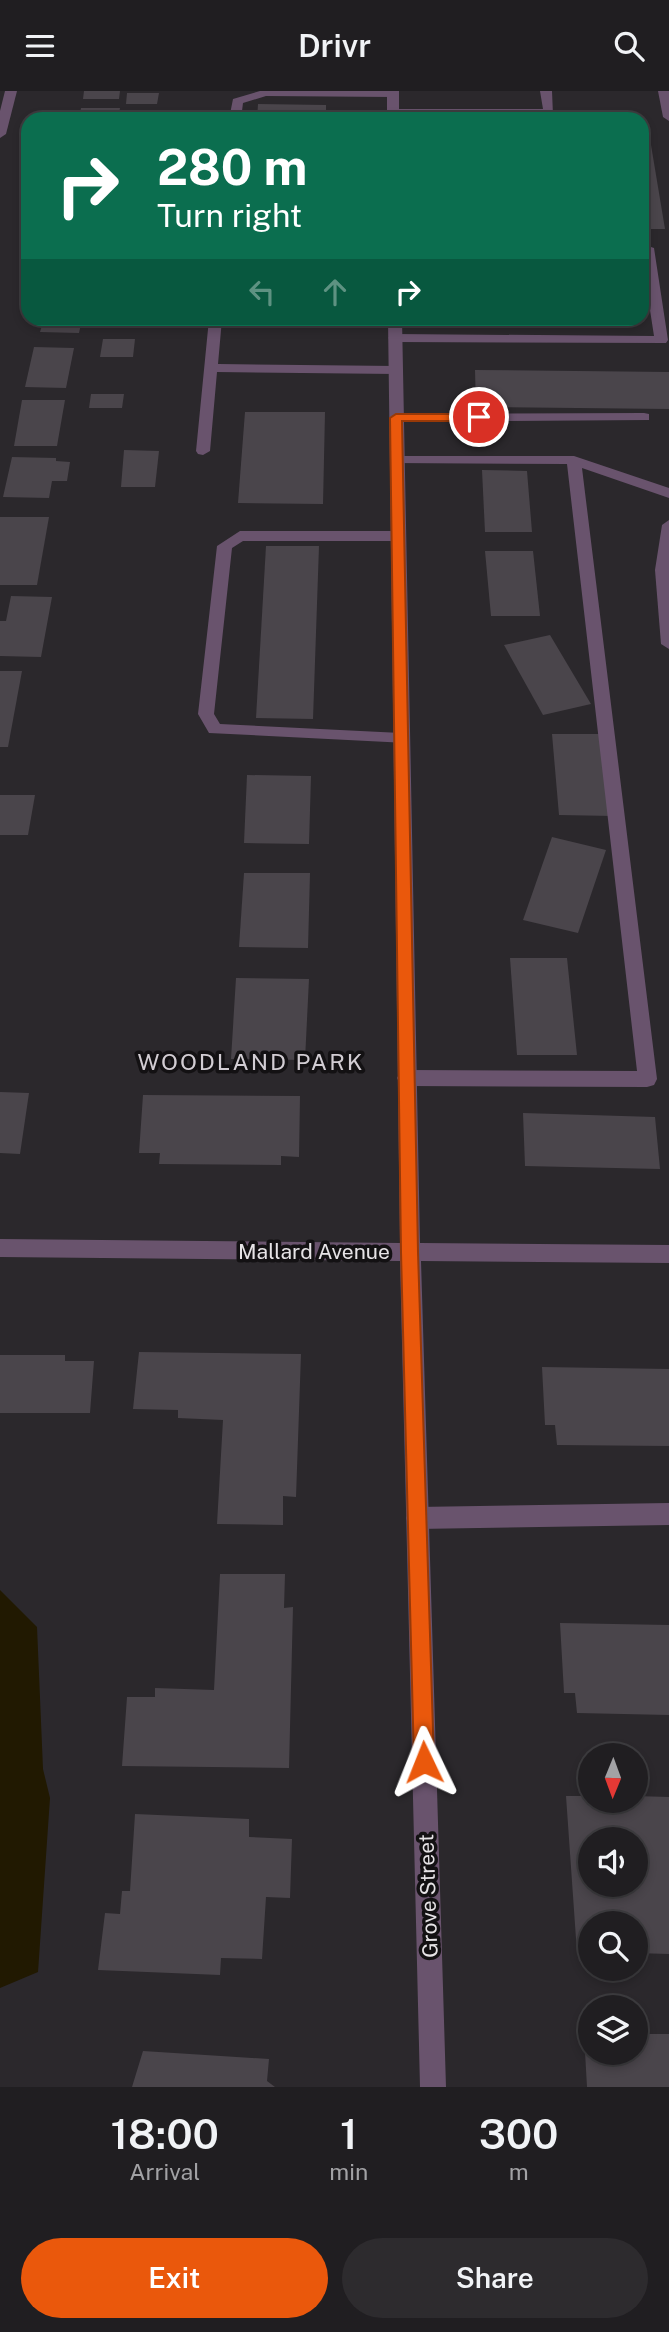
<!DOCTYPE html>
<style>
:root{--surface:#201e21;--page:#2d2b2e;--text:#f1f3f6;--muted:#a2a2a5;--line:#3d3c3f;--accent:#ea580c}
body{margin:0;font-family:"Public Sans",sans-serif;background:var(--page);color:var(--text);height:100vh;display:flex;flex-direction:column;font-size:26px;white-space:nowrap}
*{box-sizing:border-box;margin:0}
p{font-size:23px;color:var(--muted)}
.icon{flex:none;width:38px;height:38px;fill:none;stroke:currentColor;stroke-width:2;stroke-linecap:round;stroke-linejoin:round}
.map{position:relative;height:1996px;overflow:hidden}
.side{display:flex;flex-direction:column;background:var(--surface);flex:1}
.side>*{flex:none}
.guide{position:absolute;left:21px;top:21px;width:628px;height:214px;border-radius:21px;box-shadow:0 4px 10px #0003,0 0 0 2px var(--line);background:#0b6e4f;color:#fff;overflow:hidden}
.needle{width:46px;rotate:181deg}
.tools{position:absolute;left:578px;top:1652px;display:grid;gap:14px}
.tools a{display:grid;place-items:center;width:70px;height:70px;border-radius:50%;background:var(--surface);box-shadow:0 4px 10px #0003,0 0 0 2px var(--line);font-size:35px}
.pin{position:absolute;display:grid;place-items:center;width:60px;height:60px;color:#fff;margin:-30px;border:4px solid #fff;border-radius:50%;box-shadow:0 2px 7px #0007}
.me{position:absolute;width:77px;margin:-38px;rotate:358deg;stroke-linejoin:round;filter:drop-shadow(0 0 5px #0008)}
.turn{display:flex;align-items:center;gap:24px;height:147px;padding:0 21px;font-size:32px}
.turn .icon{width:91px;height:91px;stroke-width:2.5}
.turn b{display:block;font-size:49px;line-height:60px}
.lanes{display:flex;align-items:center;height:66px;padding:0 21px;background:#0003;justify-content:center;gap:35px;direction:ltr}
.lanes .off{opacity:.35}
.eta{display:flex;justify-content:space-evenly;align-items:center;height:119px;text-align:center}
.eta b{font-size:42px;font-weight:600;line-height:49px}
.action{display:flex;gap:14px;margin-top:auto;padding:14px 21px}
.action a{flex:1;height:80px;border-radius:42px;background:var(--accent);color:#fff;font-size:28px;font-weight:600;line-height:80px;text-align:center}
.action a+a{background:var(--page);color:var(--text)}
header{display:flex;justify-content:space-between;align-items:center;height:91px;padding:0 21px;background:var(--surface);font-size:32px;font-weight:600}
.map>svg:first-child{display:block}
.water{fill:#211901}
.building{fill:#4a454b;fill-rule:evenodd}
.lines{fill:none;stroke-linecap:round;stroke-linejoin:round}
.service{fill:#69536d;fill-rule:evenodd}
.minor{fill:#69536d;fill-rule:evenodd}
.route{fill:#ea580c;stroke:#983908;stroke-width:2}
.labels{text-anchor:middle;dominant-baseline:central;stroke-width:7;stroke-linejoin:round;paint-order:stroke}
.street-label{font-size:21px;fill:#e6e3e6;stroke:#131113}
.neighbourhood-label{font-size:23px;letter-spacing:2px;fill:#d2cdd3;stroke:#131113}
</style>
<header><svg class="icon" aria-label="menu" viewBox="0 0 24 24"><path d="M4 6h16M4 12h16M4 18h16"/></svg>Drivr<svg class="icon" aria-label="search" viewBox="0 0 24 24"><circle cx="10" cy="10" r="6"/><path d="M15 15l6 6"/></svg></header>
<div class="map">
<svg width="669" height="1996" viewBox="0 0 669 1996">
<rect width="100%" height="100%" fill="#2b282c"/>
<polygon class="water" points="0,1499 37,1536 43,1678 50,1707 38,1881 0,1897"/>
<g class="building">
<polygon points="84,0 120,0 119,8 83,8"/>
<polygon points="127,2 159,2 157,13 126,13"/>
<polygon points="258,13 326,14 326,28 257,28"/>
<polygon points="81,17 120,17 118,28 79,28"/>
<polygon points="642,48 650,48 665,138 642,138"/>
<polygon points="44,228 82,228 79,242 40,241"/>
<polygon points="103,248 135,248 133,266 100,266"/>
<polygon points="34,256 74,257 66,297 25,296"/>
<polygon points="475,279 669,281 669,318 476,316"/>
<polygon points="91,303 124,303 122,317 89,317"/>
<polygon points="22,309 65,309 57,355 14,355"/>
<polygon points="245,321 325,321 323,413 238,412"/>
<polygon points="124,359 159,360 155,396 121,396"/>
<polygon points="12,366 56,367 56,370 70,371 67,390 52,390 49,407 3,406"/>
<polygon points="482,379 527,380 532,441 485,441"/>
<polygon points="0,426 49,426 37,494 0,494"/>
<polygon points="266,455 319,455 313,628 256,627"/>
<polygon points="485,460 533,460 540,525 491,525"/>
<polygon points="11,505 52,506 41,566 0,565 0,530 6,530"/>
<polygon points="550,544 591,613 543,624 504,554"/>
<polygon points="0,580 22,580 8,656 0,656"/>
<polygon points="552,643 604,643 613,725 559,724"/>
<polygon points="247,684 311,685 309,753 244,752"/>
<polygon points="0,704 35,704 28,744 0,744"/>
<polygon points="552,746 606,759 578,842 523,829"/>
<polygon points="244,782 310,782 308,857 239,856"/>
<polygon points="510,867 567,867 577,964 517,964"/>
<polygon points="236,887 309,888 305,969 231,968"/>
<polygon points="0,1001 29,1002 20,1063 0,1062"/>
<polygon points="143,1004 300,1005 299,1066 281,1065 281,1074 159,1073 160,1062 139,1062"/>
<polygon points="523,1022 655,1026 660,1078 525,1075"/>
<polygon points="139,1261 301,1263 296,1406 283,1405 283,1434 217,1433 223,1329 178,1327 178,1319 133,1318"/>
<polygon points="0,1264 65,1264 65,1270 94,1270 90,1322 0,1322"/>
<polygon points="542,1276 669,1278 669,1355 557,1354 555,1334 545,1334"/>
<polygon points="220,1483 285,1483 284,1517 293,1516 289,1677 122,1675 127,1606 155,1606 155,1597 214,1599"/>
<polygon points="560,1532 669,1534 669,1624 577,1622 575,1602 564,1602"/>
<path d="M566,1705H590V1710H635V1705L669,1706V1863L635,1862V1832H590V1862H577ZM590,1748H635V1794H590Z"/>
<polygon points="135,1723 249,1728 249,1746 292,1748 290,1807 266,1806 262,1868 221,1867 220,1884 98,1879 105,1822 120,1823 122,1800 130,1800"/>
<polygon points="584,1943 590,1943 590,1962 635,1962 635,1943 669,1943 669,1996 587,1996"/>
<polygon points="143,1960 269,1968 267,1990 275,1996 132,1996"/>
</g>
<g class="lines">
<g class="service">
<polygon points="260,0 395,0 399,3 393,6 266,5 243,12 241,28 229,28 233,8"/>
<polygon points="540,0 552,0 553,24 450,26 451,28 439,28 439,25 393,24 387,21 393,18 543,18"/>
<polygon points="658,0 669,0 669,30 663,26"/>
<polygon points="642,153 654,157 668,249 666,252 395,251 388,247 395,243 654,245 648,206 642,206 642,198 647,198"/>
<polygon points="209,228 222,228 218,273 396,275 403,279 396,283 217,281 210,360 203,364 198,363 196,360"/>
<polygon points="644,322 649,323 649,329 396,331 389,327 396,323"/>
<polygon points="397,365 574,365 669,397 669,407 582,377 657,988 654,994 647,996 407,995 400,993 397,987 400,981 407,979 637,980 567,373 392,372 390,369 392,366"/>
<polygon points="669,429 669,558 661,553 655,479 662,434"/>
<polygon points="240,440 398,440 405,445 398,450 243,450 232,457 214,623 220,633 401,642 407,644 409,648 407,652 209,642 198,623 217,455"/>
<polygon points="669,1412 669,1434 417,1438 409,1435 406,1427 409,1419 417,1416"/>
</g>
<g class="minor">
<polygon points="5,0 17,0 6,43 0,47 0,20"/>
<rect x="387" y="0" width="12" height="28"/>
<polygon points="388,228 402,228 420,1152 669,1154 669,1172 421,1170 446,1996 420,1996 400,1170 0,1166 0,1148 400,1152"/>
</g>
</g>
<polygon class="route" points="396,323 479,323 485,326 479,330 402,330 418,1161 434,1671 431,1678 424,1681 417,1678 414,1671 401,1161 390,327"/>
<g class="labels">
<g class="street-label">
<text x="314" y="1160">Mallard Avenue</text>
<text transform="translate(428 1805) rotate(-92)">Grove Street</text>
</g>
<g class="neighbourhood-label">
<text x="251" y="970">WOODLAND PARK</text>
</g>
</g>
</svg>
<div class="tools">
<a><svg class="needle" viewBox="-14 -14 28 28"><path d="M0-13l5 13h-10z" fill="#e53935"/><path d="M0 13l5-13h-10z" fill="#a2a2a5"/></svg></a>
<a><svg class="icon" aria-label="sound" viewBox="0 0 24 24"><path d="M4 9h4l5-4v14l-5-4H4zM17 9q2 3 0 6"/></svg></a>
<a><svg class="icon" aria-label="search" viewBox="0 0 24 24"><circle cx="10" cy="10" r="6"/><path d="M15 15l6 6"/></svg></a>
<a><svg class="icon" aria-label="layers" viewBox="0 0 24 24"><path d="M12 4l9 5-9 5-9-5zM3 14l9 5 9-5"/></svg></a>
</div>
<div class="pin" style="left:479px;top:326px;background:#d93025"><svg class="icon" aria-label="arrive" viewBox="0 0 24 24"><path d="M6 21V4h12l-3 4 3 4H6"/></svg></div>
<svg class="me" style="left:424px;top:1671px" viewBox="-20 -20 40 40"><path d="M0-17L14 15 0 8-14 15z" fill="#ea580c" stroke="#fff" stroke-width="4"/></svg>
<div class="guide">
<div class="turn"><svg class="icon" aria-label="right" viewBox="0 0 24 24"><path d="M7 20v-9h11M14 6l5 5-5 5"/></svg><div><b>280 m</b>Turn right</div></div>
<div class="lanes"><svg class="icon off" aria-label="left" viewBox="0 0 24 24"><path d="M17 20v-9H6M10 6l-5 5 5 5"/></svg><svg class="icon off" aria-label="ahead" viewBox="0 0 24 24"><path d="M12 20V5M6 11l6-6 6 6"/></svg><svg class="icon" aria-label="right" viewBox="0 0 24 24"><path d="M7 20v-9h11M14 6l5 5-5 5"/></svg></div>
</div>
</div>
<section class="side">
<div class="eta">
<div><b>18:00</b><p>Arrival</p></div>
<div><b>1</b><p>min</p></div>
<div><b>300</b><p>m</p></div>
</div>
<div class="action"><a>Exit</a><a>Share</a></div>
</section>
